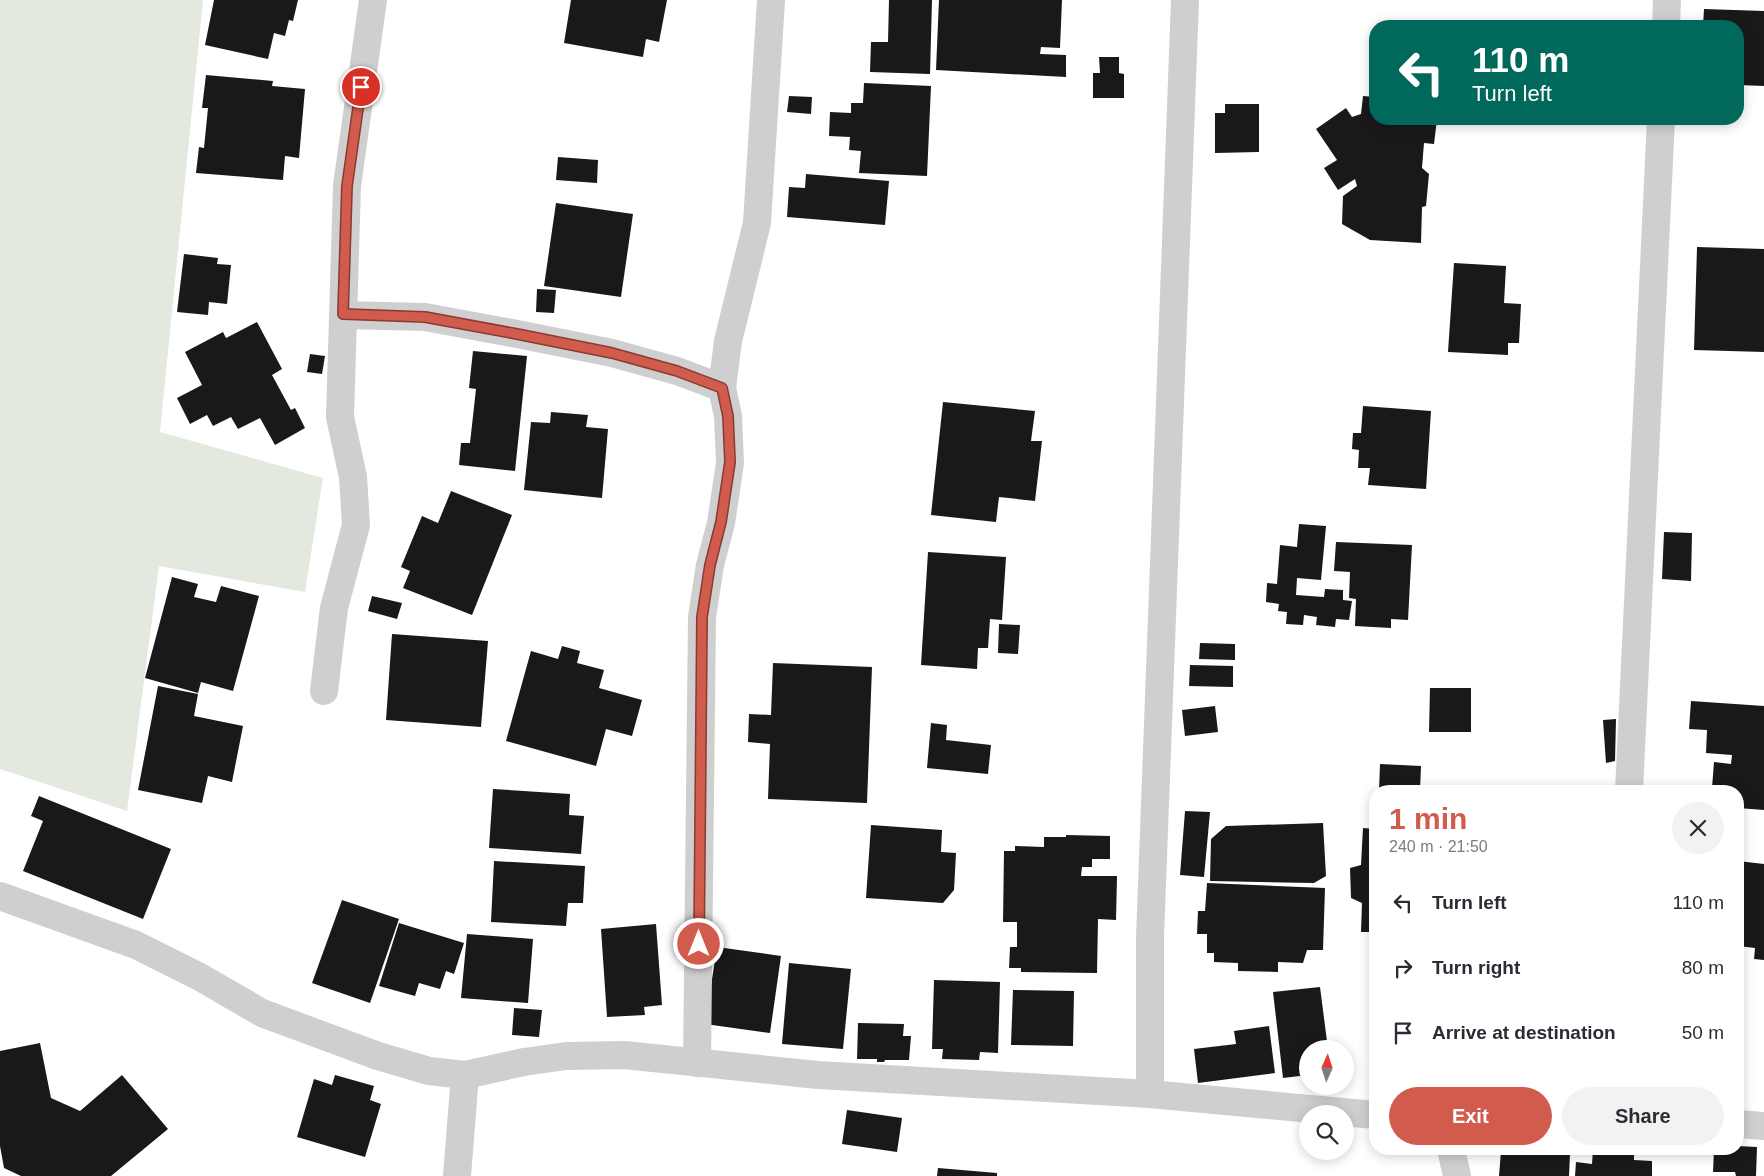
<!DOCTYPE html>
<meta charset="utf-8">
<style>
:root{--surface:#fff;--page:#f2f2f3;--text:#2b2b33;--muted:#7c7c81;--accent:#d15b4c}
body{margin:0;font-family:Arial,sans-serif;background:var(--page);color:var(--text);height:100vh;display:flex;flex-direction:column;font-size:19px;white-space:nowrap}
*{box-sizing:border-box;margin:0}
p{font-size:16px;color:var(--muted)}
.icon{flex:none;width:28px;height:28px;fill:none;stroke:currentColor;stroke-width:2;stroke-linecap:round;stroke-linejoin:round}
.map{position:relative;flex:1;overflow:hidden}
.sheet{position:absolute;left:1369px;top:785px;width:375px;height:370px;display:flex;flex-direction:column;background:var(--surface);border-radius:20px;box-shadow:0 2px 12px #0003}
.sheet>*{flex:none}
.hud{position:absolute;left:1369px;top:20px;width:375px;height:105px;border-radius:20px;box-shadow:0 2px 12px #0003;background:#00695c;color:#fff;overflow:hidden}
.needle{width:32px;rotate:3deg}
.controls{position:absolute;left:1299px;top:1040px;display:grid;gap:10px}
.controls a{display:grid;place-items:center;width:55px;height:55px;border-radius:50%;background:var(--surface);box-shadow:0 2px 12px #0003;font-size:25px}
.pin{position:absolute;display:grid;place-items:center;width:42px;height:42px;color:#fff;margin:-21px;border:2px solid #fff;border-radius:50%;box-shadow:0 1px 5px #0007}
.me{position:absolute;width:55px;margin:-28px;rotate:0deg;stroke-linejoin:round;filter:drop-shadow(0 0 4px #0008)}
.turn{display:flex;align-items:center;gap:18px;height:105px;padding:0 20px;font-size:22px}
.turn .icon{width:65px;height:65px;stroke-width:2.5}
.turn b{display:block;font-size:35px;line-height:42px}
.round{display:grid;place-items:center;flex:none;width:52px;height:52px;border-radius:26px;background:var(--page)}
.headline{display:flex;align-items:center;justify-content:space-between;height:85px;padding:0 20px}
h1{font-size:30px;font-weight:700;line-height:38px;color:var(--accent)}
.button{display:flex;gap:10px;margin-top:auto;padding:10px 20px}
.button a{flex:1;height:58px;border-radius:30px;background:var(--accent);color:#fff;font-size:20px;font-weight:700;line-height:58px;text-align:center}
.button a+a{background:var(--page);color:var(--text)}
ul{padding:0;list-style:none}
li{display:flex;align-items:center;gap:15px;height:65px;padding:0 20px}
li div{flex:1}
li b{display:block;font-size:19px}
li em{font-style:normal}
.map>svg:first-child{display:block}
.green{fill:#e3e9df}
.building{fill:#191919}
.lines{fill:none;stroke-linecap:round;stroke-linejoin:round}
.minor{stroke:#cfcfcf;stroke-width:28}
.route-casing{stroke:#883b31;stroke-width:12}
.route{stroke:#d15b4c;stroke-width:9}
</style>
<div class="map">
<svg width="1764" height="1176" viewBox="0 0 1764 1176">
<rect width="100%" height="100%" fill="#fff"/>
<polygon class="green" points="0,0 203,0 160,432 323,478 305,592 159,566 127,811 0,769"/>
<g class="building">
<polygon points="214,0 298,0 293,21 289,20 285,36 274,33 268,59 205,45"/>
<polygon points="571,0 667,0 659,42 646,39 643,57 564,43"/>
<polygon points="889,0 932,0 930,74 870,72 871,42 888,42"/>
<polygon points="939,0 1062,0 1060,48 1041,47 1040,54 1066,55 1066,77 936,70"/>
<polygon points="1704,9 1764,11 1764,86 1738,85 1738,26 1703,26"/>
<polygon points="1099,57 1119,57 1119,73 1124,74 1124,98 1093,98 1093,73 1100,73"/>
<polygon points="206,75 273,81 272,86 305,89 299,158 285,156 283,180 196,173 199,147 204,148 208,108 202,108"/>
<polygon points="864,83 931,86 927,176 859,173 861,151 849,150 850,137 829,136 830,112 851,113 851,103 863,103"/>
<polygon points="789,96 812,97 811,114 787,112"/>
<polygon points="1363,96 1375,97 1375,119 1437,119 1434,144 1424,143 1422,168 1429,174 1426,206 1422,207 1421,243 1370,240 1342,224 1343,196 1357,186 1355,179 1338,190 1324,168 1337,160 1316,129 1346,108 1352,117 1361,114"/>
<polygon points="1225,104 1259,104 1259,152 1215,153 1215,113 1225,113"/>
<polygon points="558,157 598,160 597,183 556,180"/>
<polygon points="806,174 889,181 885,225 787,217 789,187 805,188"/>
<polygon points="556,203 633,214 621,297 544,286"/>
<polygon points="1697,247 1764,249 1764,352 1694,350"/>
<polygon points="184,254 218,258 217,264 231,265 227,304 209,302 208,315 177,312"/>
<polygon points="1454,263 1506,266 1504,303 1521,304 1519,343 1508,343 1508,355 1448,352"/>
<polygon points="537,289 556,290 554,313 536,312"/>
<polygon points="257,322 282,369 272,375 291,410 295,408 305,428 275,445 260,418 238,429 231,417 213,426 207,415 190,424 177,398 202,385 185,352 223,332 226,338"/>
<polygon points="473,351 527,356 515,471 459,465 461,443 470,443 476,389 469,388"/>
<polygon points="310,354 325,356 322,374 307,372"/>
<polygon points="943,402 1035,411 1031,441 1042,441 1035,501 999,497 996,522 931,515"/>
<polygon points="1363,406 1431,411 1426,489 1368,485 1370,468 1358,468 1359,450 1352,449 1353,433 1361,433"/>
<polygon points="551,412 588,415 586,427 608,429 602,498 524,490 531,422 550,423"/>
<polygon points="451,491 512,515 472,615 403,588 410,571 401,567 422,516 438,523"/>
<polygon points="1299,524 1326,526 1321,580 1297,578 1296,595 1324,597 1325,589 1343,590 1343,600 1352,601 1349,620 1336,619 1335,627 1316,625 1317,617 1304,615 1303,625 1286,624 1287,612 1278,611 1279,604 1266,602 1267,583 1277,584 1280,545 1297,547"/>
<polygon points="1664,532 1692,533 1691,581 1662,579"/>
<polygon points="1336,542 1412,545 1408,620 1391,619 1391,628 1355,626 1356,599 1349,598 1350,572 1334,571"/>
<polygon points="928,552 1006,557 1002,620 990,619 988,648 978,648 977,669 921,665"/>
<polygon points="172,577 198,584 194,597 216,602 221,586 259,596 233,691 201,682 198,693 145,678"/>
<polygon points="372,596 402,603 397,619 368,611"/>
<polygon points="999,624 1020,625 1018,654 998,653"/>
<polygon points="392,634 488,641 481,727 386,720"/>
<polygon points="1200,643 1235,644 1235,660 1199,659"/>
<polygon points="562,646 580,651 577,663 604,670 599,688 642,700 632,736 606,729 596,766 506,741 531,651 558,659"/>
<polygon points="773,663 872,667 867,803 768,799 770,744 748,742 749,714 771,715"/>
<polygon points="1190,665 1233,666 1233,687 1189,686"/>
<polygon points="158,686 198,694 194,716 243,726 232,782 208,776 202,803 138,790"/>
<polygon points="1430,688 1471,688 1471,732 1429,732"/>
<polygon points="1691,701 1764,706 1764,810 1738,808 1738,791 1722,791 1722,789 1712,788 1714,762 1731,764 1732,755 1706,753 1707,730 1689,729"/>
<polygon points="1215,706 1218,732 1185,736 1182,710"/>
<polygon points="1616,719 1615,761 1606,763 1603,720"/>
<polygon points="931,723 947,725 946,740 991,745 988,774 927,768"/>
<polygon points="1380,764 1421,766 1420,791 1379,791"/>
<polygon points="493,789 570,794 569,815 584,816 581,854 489,848"/>
<polygon points="39,796 171,849 143,919 23,871 43,821 31,816"/>
<polygon points="1185,811 1210,812 1204,877 1180,875"/>
<polygon points="1323,823 1326,876 1314,883 1210,881 1211,839 1226,826"/>
<polygon points="871,825 942,830 941,852 956,853 954,890 943,903 866,898"/>
<polygon points="1363,828 1375,829 1375,932 1361,932 1362,903 1351,898 1350,868 1361,865"/>
<polygon points="1066,835 1110,836 1110,859 1092,859 1092,867 1082,867 1081,876 1117,876 1116,920 1098,919 1097,973 1021,972 1021,968 1009,968 1010,947 1017,947 1017,922 1003,922 1004,851 1015,851 1015,846 1044,847 1044,837 1066,837"/>
<polygon points="494,861 585,866 583,903 568,903 566,926 491,922"/>
<polygon points="1738,861 1764,864 1764,960 1754,959 1755,948 1738,946"/>
<polygon points="1207,883 1325,888 1323,950 1307,950 1303,963 1278,962 1278,972 1238,971 1238,963 1214,962 1214,953 1207,953 1207,934 1197,934 1198,911 1205,911"/>
<polygon points="342,900 399,919 370,1003 312,983"/>
<polygon points="399,923 464,943 454,974 446,971 440,989 419,983 415,996 379,986"/>
<polygon points="656,924 662,1005 644,1007 645,1015 607,1017 601,929"/>
<polygon points="467,934 533,939 528,1003 461,998"/>
<polygon points="717,947 781,956 770,1033 705,1024"/>
<polygon points="789,963 851,969 843,1049 782,1044"/>
<polygon points="934,980 1000,982 998,1053 980,1052 979,1060 942,1059 943,1049 932,1049"/>
<polygon points="1320,987 1328,1049 1308,1049 1308,1075 1283,1078 1273,992"/>
<polygon points="1013,990 1074,991 1073,1046 1011,1045"/>
<polygon points="514,1008 542,1010 539,1037 512,1035"/>
<polygon points="858,1023 904,1024 903,1036 911,1036 909,1060 885,1060 884,1062 877,1062 877,1059 857,1059"/>
<polygon points="1269,1026 1275,1073 1198,1083 1194,1049 1236,1044 1234,1031"/>
<polygon points="40,1043 51,1098 80,1111 122,1075 168,1129 111,1176 21,1176 4,1168 0,1146 0,1051"/>
<polygon points="335,1075 374,1086 370,1100 381,1104 365,1157 297,1137 314,1079 332,1085"/>
<polygon points="847,1110 902,1118 897,1152 842,1144"/>
<polygon points="1738,1146 1757,1147 1756,1176 1736,1176 1735,1172 1713,1172 1714,1149 1738,1149"/>
<polygon points="1593,1149 1634,1150 1634,1160 1652,1161 1652,1176 1575,1176 1576,1162 1592,1164"/>
<polygon points="1501,1151 1570,1154 1569,1176 1499,1176"/>
<polygon points="938,1168 997,1173 997,1176 937,1176"/>
</g>
<g class="lines">
<g class="minor">
<polyline points="1666,26 1667,0"/>
<polyline points="343,315 425,317 517,334 612,353 677,371 722,388 728,416 730,463 721,523 710,565 702,617 697,1063"/>
<polyline points="722,388 728,341 757,223 771,0"/>
<polyline points="324,691 334,608 356,525 353,477 340,417 347,186 373,0"/>
<polyline points="1629,791 1661,119"/>
<polyline points="0,896 136,945 200,977 262,1013 378,1056 429,1071 465,1075 524,1062 566,1056 624,1055 818,1075 1150,1094 1375,1115"/>
<polyline points="1150,1094 1150,938 1185,0"/>
<polyline points="1738,1124 1764,1126"/>
<polyline points="1451,1149 1457,1176"/>
<polyline points="457,1176 465,1075"/>
</g>
</g>
<g class="lines">
<defs>
<polyline id="route" points="361,87 347,186 343,314 425,317 517,334 612,353 677,371 722,388 728,416 730,462 721,522 710,565 702,617 699,944"/>
</defs>
<use href="#route" class="route-casing"/>
<use href="#route" class="route"/>
</g>
</svg>
<div class="controls">
<a><svg class="needle" viewBox="-14 -14 28 28"><path d="M0-13l5 13h-10z" fill="#e53935"/><path d="M0 13l5-13h-10z" fill="#7c7c81"/></svg></a>
<a><svg class="icon" aria-label="search" viewBox="0 0 24 24"><circle cx="10" cy="10" r="6"/><path d="M15 15l6 6"/></svg></a>
</div>
<div class="pin" style="left:361px;top:87px;background:#d93025"><svg class="icon" aria-label="arrive" viewBox="0 0 24 24"><path d="M6 21V4h12l-3 4 3 4H6"/></svg></div>
<svg class="me" style="left:699px;top:944px" viewBox="-20 -20 40 40"><circle r="17" fill="#d15b4c" stroke="#fff" stroke-width="3"/><path d="M0-11L8 9 0 5-8 9z" fill="#fff"/></svg>
<div class="hud">
<div class="turn"><svg class="icon" aria-label="left" viewBox="0 0 24 24"><path d="M17 20v-9H6M10 6l-5 5 5 5"/></svg><div><b>110 m</b>Turn left</div></div>
</div>
<section class="sheet">
<div class="headline"><div><h1>1 min</h1><p>240 m · 21:50</p></div><a class="round"><svg class="icon" aria-label="close" viewBox="0 0 24 24"><path d="M6 6l12 12M18 6L6 18"/></svg></a></div>
<ul>
<li><svg class="icon" aria-label="left" viewBox="0 0 24 24"><path d="M17 20v-9H6M10 6l-5 5 5 5"/></svg><div><b>Turn left</b></div><em>110 m</em></li>
<li><svg class="icon" aria-label="right" viewBox="0 0 24 24"><path d="M7 20v-9h11M14 6l5 5-5 5"/></svg><div><b>Turn right</b></div><em>80 m</em></li>
<li><svg class="icon" aria-label="arrive" viewBox="0 0 24 24"><path d="M6 21V4h12l-3 4 3 4H6"/></svg><div><b>Arrive at destination</b></div><em>50 m</em></li>
</ul>
<div class="button"><a>Exit</a><a>Share</a></div>
</section>
</div>
